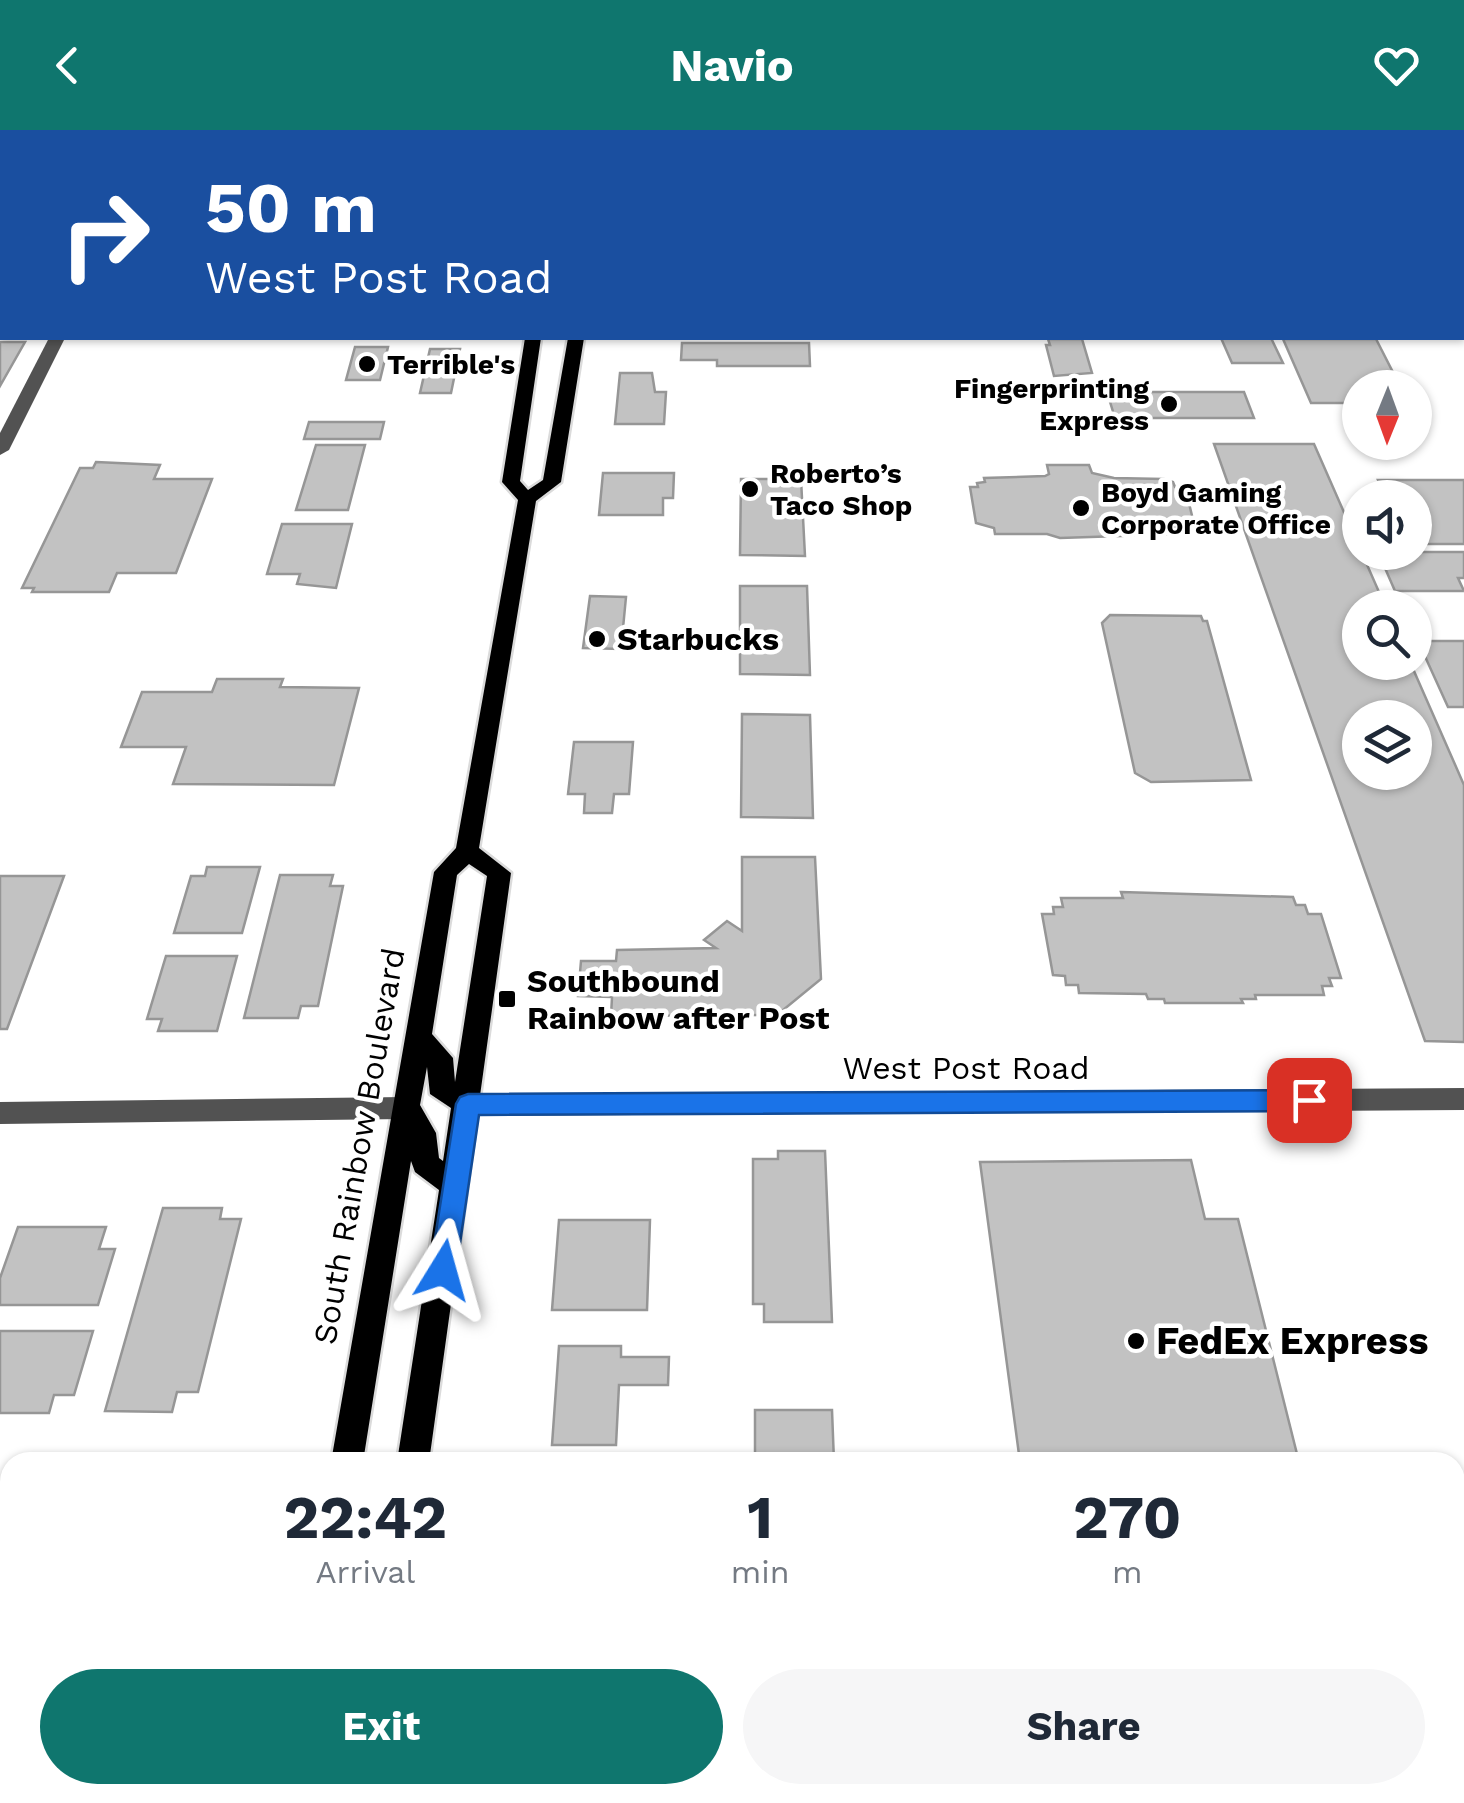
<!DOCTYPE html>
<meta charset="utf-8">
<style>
:root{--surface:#fff;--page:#f6f6f7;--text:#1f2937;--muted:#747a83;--accent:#0f766e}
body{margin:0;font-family:"Work Sans",sans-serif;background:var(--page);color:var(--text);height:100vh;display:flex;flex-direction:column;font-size:38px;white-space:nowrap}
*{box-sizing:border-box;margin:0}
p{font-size:32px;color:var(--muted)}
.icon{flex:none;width:55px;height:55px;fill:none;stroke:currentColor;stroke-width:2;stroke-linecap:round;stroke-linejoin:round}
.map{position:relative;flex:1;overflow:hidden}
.side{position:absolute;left:0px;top:1322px;width:1465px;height:352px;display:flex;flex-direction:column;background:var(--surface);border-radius:30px 30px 0 0;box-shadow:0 2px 8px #0004}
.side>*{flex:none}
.guide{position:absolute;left:0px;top:0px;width:1465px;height:210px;box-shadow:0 2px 8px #0004;background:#1a4fa0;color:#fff;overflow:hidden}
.needle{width:65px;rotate:181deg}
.controls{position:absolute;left:1342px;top:240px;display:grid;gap:20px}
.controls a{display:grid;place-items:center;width:90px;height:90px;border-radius:50%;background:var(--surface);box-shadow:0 2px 8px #0004;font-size:50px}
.pin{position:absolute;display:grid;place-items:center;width:85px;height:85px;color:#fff;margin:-42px;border-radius:20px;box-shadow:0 5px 15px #0006}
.me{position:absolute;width:110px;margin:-55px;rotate:8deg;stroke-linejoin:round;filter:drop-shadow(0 0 8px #0008)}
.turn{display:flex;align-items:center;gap:35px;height:210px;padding:0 40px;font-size:45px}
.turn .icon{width:130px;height:130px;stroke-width:2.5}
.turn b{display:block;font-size:70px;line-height:85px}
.eta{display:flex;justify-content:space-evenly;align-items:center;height:170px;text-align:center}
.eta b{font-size:60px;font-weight:700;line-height:70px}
.primary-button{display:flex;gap:20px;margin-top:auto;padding:20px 40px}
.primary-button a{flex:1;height:115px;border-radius:60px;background:var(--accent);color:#fff;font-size:40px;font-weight:700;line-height:115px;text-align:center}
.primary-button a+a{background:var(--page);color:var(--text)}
header{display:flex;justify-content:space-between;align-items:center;height:130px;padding:0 40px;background:var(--accent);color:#fff;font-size:45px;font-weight:700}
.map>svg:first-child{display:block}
.building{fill:#c2c2c2;stroke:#969696;stroke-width:2.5;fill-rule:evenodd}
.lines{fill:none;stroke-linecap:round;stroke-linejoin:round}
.major-casing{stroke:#dbdbdb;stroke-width:5}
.minor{fill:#525252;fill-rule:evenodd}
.major{fill:#000;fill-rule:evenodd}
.route{fill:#1a73e8;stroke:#114b97;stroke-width:2.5}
.poi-dot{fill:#000;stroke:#fff;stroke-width:4}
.labels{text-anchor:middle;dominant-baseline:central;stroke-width:9;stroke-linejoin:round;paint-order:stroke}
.far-poi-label{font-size:28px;font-weight:bold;fill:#000;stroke:#fff;text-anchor:start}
.poi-label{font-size:32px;font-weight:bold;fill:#000;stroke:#fff;text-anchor:start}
.street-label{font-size:32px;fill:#000;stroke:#fff}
.near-poi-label{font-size:38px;font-weight:bold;fill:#000;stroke:#fff;text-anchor:start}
</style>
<header><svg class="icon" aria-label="back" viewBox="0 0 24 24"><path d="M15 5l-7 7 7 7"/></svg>Navio<svg class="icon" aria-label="heart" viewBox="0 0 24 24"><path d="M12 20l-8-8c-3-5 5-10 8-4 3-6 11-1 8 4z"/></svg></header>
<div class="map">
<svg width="1464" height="1673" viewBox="0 0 1464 1673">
<rect width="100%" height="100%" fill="#fff"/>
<g class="building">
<polygon points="1221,208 1271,208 1283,233 1232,233"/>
<polygon points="1048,209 1082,209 1092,243 1054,246 1046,215 1050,215"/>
<polygon points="1283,209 1376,209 1401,258 1360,258 1360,273 1311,273"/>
<polygon points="0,212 25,212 0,256"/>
<polygon points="682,213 809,213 810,236 717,236 717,230 681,230"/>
<polygon points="355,217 388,217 380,250 346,250"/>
<polygon points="430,219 460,219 451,263 420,263"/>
<polygon points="620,243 652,243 655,262 666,262 664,294 615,294"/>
<polygon points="1107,262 1244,262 1254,288 1115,288"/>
<polygon points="309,292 384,292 380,309 304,309"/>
<path d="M1214,314H1314L1386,478H1360V532H1410L1464,655V912L1425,911ZM1360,588H1415V642H1360Z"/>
<polygon points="316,315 365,315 348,380 296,380"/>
<polygon points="96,332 160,335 154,349 212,349 176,443 117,443 109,462 32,462 34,458 22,458 80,338 93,338"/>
<polygon points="1047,335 1089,335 1092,343 1114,348 1164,349 1173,352 1175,357 1182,357 1188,369 1194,394 1179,399 1181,404 1060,408 1047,404 995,404 994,398 976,393 970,357 978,357 977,353 985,352 984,348 1045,346 1049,344"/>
<polygon points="603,343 674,343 673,368 663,368 663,385 599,385"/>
<polygon points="741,349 801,349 805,426 740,425"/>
<polygon points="1378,350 1464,350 1464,414 1415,414 1415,368 1386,368"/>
<polygon points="282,394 352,394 336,458 297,454 300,444 267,444"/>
<polygon points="1378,422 1464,422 1464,448 1458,448 1464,461 1395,461"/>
<polygon points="740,456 807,456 810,545 740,544"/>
<polygon points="590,466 626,467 621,519 583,518"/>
<polygon points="1110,485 1201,486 1203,491 1207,491 1251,650 1151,652 1135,643 1102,493"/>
<polygon points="1418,511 1464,511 1464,577 1448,577"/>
<polygon points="217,549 283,549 280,557 359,558 334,655 173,654 186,617 121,617 142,562 212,562"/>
<polygon points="742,584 810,585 813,688 741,687"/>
<polygon points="574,612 633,612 629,664 614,664 612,683 584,683 585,664 568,664"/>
<polygon points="742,727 815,727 821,849 777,885 611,886 612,867 578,866 581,831 616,831 617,820 716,818 704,810 727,791 742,801"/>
<polygon points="207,737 260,737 242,803 174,803 191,746 205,746"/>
<polygon points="280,745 333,745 330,756 343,756 318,876 301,876 298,888 244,888"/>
<polygon points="0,746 64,746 7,899 0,899"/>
<polygon points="1121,762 1293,767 1296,775 1305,775 1308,784 1321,784 1341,848 1329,848 1332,856 1322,856 1324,865 1255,865 1256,869 1241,869 1243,873 1165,873 1164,869 1148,869 1146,864 1079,863 1078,855 1066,855 1065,846 1053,845 1042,784 1054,784 1053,777 1063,777 1061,768 1123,768"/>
<polygon points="166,826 237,826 217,901 158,901 162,889 147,889"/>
<polygon points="778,1021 825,1021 832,1192 764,1192 764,1174 753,1174 753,1029 778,1029"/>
<polygon points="1191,1030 1205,1089 1238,1089 1299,1332 1020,1332 980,1032"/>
<polygon points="163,1078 222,1078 220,1089 241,1089 198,1262 177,1262 172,1282 105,1281"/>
<polygon points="559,1090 650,1090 647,1180 552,1180"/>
<polygon points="18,1097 106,1097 99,1119 115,1119 98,1175 0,1175 0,1148"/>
<polygon points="0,1201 93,1201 74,1265 54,1265 49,1283 0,1283"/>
<polygon points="559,1216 621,1216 621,1227 669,1227 668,1255 619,1255 616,1315 552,1315"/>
<polygon points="755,1280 832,1280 834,1332 755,1332"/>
<rect x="0" y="1353" width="10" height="26"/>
<polygon points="1464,1375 1464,1463 1455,1433 1455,1376"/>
<rect x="0" y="1389" width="10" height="38"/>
<polygon points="1121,1665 1383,1665 1385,1673 1123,1673"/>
</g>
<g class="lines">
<defs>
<g id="major">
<rect x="563" y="0" width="14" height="2"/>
<rect x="1462" y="163" width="2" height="10"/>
<rect x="0" y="179" width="2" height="10"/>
<path d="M525,208H541L520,351L528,360L543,350L568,208H584L561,352L536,371L479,718L511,743L429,1332H397L439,1060L415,1042L411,1031L363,1332H331L434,742L456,718L518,370L502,352ZM469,734L487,746L455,952L453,928L432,904L457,745ZM427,937L430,964L451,978L443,1031L439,1028L436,1003L420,975Z"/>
<polygon points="310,1665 346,1665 345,1673 309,1673"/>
</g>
</defs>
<use href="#major" class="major-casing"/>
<g class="minor">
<polygon points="1391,0 1405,0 1407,2 1393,2"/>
<polygon points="1462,100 1464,100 1464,112 1462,111"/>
<polygon points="49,208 65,208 9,320 0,325 0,303"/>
<polygon points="1464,958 1464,980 468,986 458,983 455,975 458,967 468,964"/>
<polygon points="406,967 416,970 419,978 416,986 406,989 0,994 0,972"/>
</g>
<use href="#major" class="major"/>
</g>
<polygon class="route" points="1309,960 1318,963 1321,970 1318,978 1309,981 479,985 456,1140 452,1148 443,1152 433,1148 430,1140 456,974 460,967 468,964"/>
<g class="poi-dot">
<circle cx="367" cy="234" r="10"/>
<circle cx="1169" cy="274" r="10"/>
<circle cx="750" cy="359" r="10"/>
<circle cx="1081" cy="378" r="10"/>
<circle cx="597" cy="509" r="10"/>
<rect x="497" y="859" width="20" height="20" rx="5"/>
<circle cx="1136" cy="1211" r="10"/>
</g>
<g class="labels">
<g class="far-poi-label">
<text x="387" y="234">Terrible's</text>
<text x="1149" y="258" text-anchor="end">Fingerprinting<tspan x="1149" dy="32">Express</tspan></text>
<text x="770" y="343">Roberto’s<tspan x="770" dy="32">Taco Shop</tspan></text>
<text x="1101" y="362">Boyd Gaming<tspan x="1101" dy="32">Corporate Office</tspan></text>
</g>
<g class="poi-label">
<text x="617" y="509">Starbucks</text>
<text x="527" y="851">Southbound<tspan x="527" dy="37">Rainbow after Post</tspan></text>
</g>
<g class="street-label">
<text x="966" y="938">West Post Road</text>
<text transform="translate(359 1016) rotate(-80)">South Rainbow Boulevard</text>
</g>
<g class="near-poi-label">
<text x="1156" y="1211">FedEx Express</text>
</g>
</g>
</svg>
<div class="controls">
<a><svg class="needle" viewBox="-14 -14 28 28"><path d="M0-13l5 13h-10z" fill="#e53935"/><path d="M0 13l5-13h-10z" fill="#747a83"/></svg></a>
<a><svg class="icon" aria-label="sound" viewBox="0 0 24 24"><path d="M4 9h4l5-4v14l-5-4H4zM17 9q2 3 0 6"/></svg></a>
<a><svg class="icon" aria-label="search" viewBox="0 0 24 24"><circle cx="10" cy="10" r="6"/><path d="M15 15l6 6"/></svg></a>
<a><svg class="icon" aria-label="layers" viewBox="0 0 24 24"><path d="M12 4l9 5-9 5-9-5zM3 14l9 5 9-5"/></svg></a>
</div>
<div class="pin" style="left:1309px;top:970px;background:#d93025"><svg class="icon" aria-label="arrive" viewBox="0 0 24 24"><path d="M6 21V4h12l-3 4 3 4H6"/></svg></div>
<svg class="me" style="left:443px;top:1140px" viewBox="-20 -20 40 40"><path d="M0-17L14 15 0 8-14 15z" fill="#1a73e8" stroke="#fff" stroke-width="4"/></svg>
<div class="guide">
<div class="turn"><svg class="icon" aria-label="right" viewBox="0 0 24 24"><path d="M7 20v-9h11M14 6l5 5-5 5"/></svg><div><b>50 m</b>West Post Road</div></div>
</div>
<section class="side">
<div class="eta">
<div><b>22:42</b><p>Arrival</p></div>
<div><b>1</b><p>min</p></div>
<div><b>270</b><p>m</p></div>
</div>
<div class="primary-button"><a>Exit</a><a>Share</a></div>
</section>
</div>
